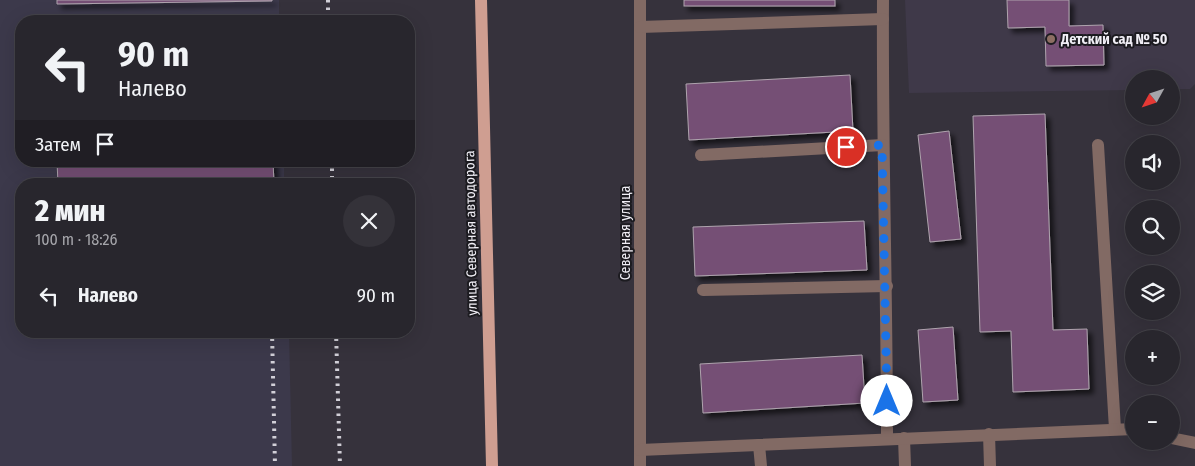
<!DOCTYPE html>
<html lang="ru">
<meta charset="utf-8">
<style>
:root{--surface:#28262d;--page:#343239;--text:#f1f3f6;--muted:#a5a5aa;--line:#444349}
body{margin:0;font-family:"Fira Sans Condensed",sans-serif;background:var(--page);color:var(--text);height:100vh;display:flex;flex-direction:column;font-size:19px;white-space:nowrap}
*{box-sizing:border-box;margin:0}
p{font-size:16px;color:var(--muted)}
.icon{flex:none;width:28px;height:28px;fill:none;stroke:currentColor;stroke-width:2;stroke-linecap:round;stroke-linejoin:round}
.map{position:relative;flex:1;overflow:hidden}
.panel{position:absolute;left:15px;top:178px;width:400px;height:160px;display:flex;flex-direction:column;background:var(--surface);border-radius:20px;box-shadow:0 5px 20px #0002,0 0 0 1px var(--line)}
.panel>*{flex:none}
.guide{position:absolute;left:15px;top:15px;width:400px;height:152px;border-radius:20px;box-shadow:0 5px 20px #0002,0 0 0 1px var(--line);background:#28262d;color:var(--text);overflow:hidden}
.needle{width:32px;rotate:230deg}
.tools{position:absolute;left:1125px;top:70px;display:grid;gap:10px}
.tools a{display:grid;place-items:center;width:55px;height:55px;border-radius:50%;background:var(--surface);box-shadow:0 5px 20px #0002,0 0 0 1px var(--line);font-size:25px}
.pin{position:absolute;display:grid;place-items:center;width:42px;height:42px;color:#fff;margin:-21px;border:2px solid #fff;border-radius:50%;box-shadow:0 1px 5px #0007}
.me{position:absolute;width:55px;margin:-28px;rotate:0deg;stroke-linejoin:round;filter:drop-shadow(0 0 4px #0008)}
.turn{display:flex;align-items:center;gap:18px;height:105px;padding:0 20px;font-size:22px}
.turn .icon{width:65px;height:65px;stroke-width:2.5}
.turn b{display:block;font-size:35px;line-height:42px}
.then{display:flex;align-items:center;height:48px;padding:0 20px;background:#0003;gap:10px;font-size:19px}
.round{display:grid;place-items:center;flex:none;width:52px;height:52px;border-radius:26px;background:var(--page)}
.overview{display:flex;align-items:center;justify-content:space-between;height:85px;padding:0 20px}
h1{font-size:30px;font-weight:800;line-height:38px}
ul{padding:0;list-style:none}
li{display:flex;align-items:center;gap:15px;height:65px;padding:0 20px}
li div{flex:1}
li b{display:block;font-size:19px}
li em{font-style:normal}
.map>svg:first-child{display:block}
.industrial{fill:#3c394b}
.built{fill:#3f3949}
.building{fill:#744f74;stroke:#afa4ae;filter:url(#shadow)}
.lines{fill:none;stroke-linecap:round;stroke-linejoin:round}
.minor{stroke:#826a64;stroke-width:12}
.major{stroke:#cf9e91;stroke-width:12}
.rail{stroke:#d1cfd7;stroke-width:4;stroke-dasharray:2.5 5;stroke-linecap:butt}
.route{stroke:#1a73e8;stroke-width:9;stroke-dasharray:0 16.2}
.education-dot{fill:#8d6e63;stroke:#1c1b20;stroke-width:2}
.labels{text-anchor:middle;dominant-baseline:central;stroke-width:4;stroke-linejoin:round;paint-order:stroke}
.poi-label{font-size:14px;font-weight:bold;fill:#f1eff6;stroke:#1c1b20;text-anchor:start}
.street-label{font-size:14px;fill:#f1eff6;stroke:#1c1b20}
</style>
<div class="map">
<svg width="1195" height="466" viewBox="0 0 1195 466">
<defs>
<filter id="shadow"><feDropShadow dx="4.5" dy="4.5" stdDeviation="2.5" flood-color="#0009"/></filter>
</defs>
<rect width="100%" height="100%" fill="#36323c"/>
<polygon class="industrial" points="0,0 279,0 279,21 21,21 21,161 284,161 284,184 21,184 21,331 289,331 292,466 0,466"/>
<polygon class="built" points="905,0 1195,0 1195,84 1190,89 1171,89 1171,79 1134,79 1134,90 909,93"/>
<g class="building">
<polygon points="57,0 272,0 272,1 57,4"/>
<rect x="684" y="0" width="151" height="6"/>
<polygon points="1007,0 1069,0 1069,26 1103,25 1104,65 1046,66 1045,27 1008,28"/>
<polygon points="850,75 853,131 689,140 686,84"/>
<polygon points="1045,114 1053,330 1087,329 1089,389 1013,392 1011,331 980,332 973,116"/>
<polygon points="949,131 961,239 930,242 918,135"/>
<polygon points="57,161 273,161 274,184 58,184"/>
<polygon points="864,221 867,270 695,276 693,227"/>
<polygon points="953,327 958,400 923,402 918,330"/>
<polygon points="862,355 865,403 703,413 700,364"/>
</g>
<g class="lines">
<g class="minor">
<polyline points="640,0 640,466"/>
<path d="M883,0C882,146 887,293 887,439"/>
<polyline points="640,27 883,19"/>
<polyline points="1098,145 1115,429"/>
<polyline points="701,155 883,145"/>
<polyline points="703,290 887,286"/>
<polyline points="989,434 990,466"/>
<polyline points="904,438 905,466"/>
<polyline points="1171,438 1195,443"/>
<polyline points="759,445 761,466"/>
<polyline points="640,450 1134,429"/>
</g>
<polyline class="major" points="481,0 492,466"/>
<g class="rail">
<polyline points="328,0 328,21"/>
<polyline points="332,161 332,184"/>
<polyline points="272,331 275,466"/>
<polyline points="336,331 340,466"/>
</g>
</g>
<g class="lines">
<polyline class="route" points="846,147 882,145 887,401"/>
</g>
<circle class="education-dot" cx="1051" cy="39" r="5"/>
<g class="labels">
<g class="poi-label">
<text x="1061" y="39">Детский сад № 50</text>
</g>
<g class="street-label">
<text transform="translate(471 233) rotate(-91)">улица Северная автодорога</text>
<text transform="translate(625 233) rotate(-90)">Северная улица</text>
</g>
</g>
</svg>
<div class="tools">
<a><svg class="needle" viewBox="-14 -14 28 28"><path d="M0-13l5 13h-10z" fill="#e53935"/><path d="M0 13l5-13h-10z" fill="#a5a5aa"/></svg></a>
<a><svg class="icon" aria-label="sound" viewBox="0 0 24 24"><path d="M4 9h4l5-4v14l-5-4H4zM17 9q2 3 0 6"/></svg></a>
<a><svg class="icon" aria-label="search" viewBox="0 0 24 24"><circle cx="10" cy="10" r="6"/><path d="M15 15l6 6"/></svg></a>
<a><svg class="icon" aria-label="layers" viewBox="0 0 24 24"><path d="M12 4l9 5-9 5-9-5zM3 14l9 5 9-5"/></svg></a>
<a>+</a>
<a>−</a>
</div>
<div class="pin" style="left:846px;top:147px;background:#d93025"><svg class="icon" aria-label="arrive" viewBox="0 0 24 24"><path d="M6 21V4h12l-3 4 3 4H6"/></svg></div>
<svg class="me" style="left:887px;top:401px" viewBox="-20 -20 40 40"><circle r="19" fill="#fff"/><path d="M0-13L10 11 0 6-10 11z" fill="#1a73e8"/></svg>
<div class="guide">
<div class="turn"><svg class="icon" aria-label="left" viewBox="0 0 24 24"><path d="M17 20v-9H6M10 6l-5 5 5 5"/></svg><div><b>90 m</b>Налево</div></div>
<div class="then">Затем<svg class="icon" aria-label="arrive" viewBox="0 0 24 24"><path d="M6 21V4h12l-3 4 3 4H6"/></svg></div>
</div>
<section class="panel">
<div class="overview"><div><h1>2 мин</h1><p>100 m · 18:26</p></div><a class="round"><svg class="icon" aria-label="close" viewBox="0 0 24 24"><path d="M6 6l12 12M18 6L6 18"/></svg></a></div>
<ul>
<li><svg class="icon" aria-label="left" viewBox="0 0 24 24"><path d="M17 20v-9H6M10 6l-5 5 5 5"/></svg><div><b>Налево</b></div><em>90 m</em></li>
</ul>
</section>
</div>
